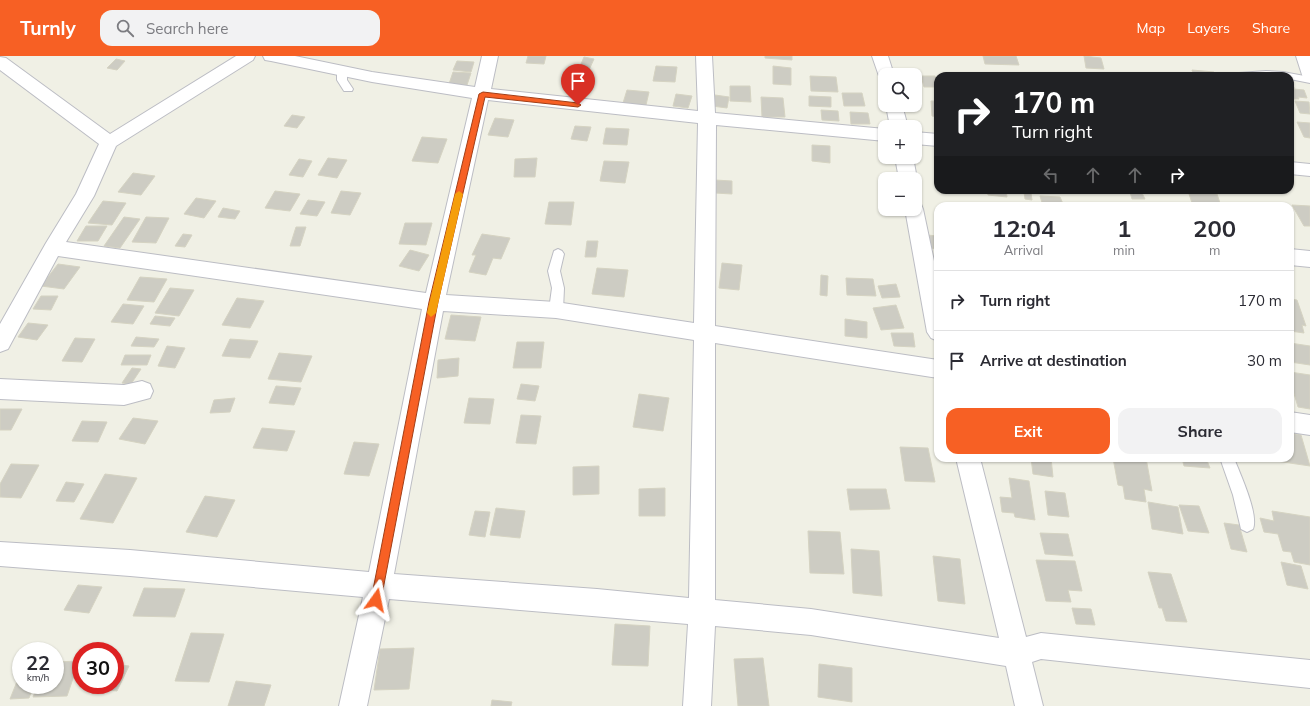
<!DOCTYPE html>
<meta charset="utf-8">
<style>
:root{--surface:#fff;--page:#f2f2f3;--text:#2b2b33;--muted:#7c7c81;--line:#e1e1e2;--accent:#f76024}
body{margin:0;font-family:Mulish,sans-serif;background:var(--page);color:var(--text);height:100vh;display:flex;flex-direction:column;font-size:15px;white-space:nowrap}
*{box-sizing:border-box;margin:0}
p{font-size:13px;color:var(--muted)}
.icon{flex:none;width:22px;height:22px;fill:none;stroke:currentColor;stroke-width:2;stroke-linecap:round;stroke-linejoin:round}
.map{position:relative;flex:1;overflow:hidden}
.details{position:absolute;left:934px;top:146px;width:360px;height:260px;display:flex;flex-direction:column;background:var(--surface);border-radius:12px;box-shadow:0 1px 3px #0004}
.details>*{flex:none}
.guide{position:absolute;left:934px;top:16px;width:360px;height:122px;border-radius:12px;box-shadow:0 1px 3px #0004;background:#202124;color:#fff;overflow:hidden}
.fabs{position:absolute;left:878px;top:12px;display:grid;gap:8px}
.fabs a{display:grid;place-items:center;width:44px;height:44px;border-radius:8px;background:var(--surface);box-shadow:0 1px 3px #0004;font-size:20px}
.speed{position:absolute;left:12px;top:586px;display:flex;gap:8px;font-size:20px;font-weight:700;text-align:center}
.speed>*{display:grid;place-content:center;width:52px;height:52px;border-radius:50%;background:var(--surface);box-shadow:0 1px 3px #0004;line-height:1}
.speed small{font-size:10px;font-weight:400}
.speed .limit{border:6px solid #d22;background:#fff;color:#111}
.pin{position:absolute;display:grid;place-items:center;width:34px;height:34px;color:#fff;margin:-41px -17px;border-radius:50% 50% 50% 0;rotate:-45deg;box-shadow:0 0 4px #0007}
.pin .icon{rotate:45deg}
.me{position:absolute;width:44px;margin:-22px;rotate:12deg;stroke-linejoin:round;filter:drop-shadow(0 0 3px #0008)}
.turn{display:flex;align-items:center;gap:14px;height:84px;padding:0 12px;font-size:18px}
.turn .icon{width:52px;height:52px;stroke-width:2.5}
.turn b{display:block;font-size:28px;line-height:34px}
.lanes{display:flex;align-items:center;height:38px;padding:0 12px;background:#0003;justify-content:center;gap:20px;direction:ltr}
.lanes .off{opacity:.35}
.eta{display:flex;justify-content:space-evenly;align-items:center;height:68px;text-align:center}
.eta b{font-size:24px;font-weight:700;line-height:28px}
.button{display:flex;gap:8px;margin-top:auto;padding:8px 12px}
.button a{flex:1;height:46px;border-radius:12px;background:var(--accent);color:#fff;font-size:16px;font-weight:700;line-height:46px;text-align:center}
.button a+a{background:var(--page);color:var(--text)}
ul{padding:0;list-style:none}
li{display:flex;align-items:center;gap:12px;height:60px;padding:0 12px;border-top:1px solid var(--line)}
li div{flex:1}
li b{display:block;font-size:15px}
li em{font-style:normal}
header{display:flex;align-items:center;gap:24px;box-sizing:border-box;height:56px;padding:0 20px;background:var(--accent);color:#fff}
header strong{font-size:19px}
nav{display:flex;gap:22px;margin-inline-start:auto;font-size:14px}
.search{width:280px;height:36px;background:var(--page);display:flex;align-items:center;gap:10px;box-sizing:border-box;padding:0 14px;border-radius:12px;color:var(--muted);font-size:15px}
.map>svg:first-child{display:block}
.building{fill:#cdccc3;stroke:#d5d3c2}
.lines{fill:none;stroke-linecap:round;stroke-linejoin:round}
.service-casing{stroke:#bcbdc4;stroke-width:2}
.minor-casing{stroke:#bcbdc4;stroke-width:2}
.service{fill:#fff;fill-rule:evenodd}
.minor{fill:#fff;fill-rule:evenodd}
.route{fill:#f76024;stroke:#a13e17}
.slow{fill:#f59e0b}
</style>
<header>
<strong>Turnly</strong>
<div class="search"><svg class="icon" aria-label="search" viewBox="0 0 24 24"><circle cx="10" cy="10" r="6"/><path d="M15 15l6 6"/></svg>Search here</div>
<nav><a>Map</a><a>Layers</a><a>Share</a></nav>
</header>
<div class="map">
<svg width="1310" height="650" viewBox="0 0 1310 650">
<rect width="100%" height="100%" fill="#f0f0e5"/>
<g class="building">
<polygon points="528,0 546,0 544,8 526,7"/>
<polygon points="765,0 792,0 792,4 765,2"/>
<polygon points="983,0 1016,0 1019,9 985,8"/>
<polygon points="1084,0 1101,2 1104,13 1086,12"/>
<polygon points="584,1 594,3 588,16 578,15"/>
<polygon points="116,3 125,5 117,14 107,12"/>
<polygon points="457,5 474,6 471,16 453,14"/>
<polygon points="656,10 677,11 675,26 653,25"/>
<polygon points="773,10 791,12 791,29 773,28"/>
<polygon points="1192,14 1214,16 1215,20 1194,20"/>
<polygon points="453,16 471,17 467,29 449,28"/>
<polygon points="899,17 915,18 917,30 915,30 915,19 899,19"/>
<polygon points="810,20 836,21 838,36 811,35"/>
<polygon points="921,20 935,20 938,31 924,31"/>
<polygon points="730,30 750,30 751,46 730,45"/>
<polygon points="1290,31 1294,31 1294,33 1304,34 1307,42 1298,41 1299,43 1290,43"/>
<polygon points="627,34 649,36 646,49 623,47"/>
<polygon points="842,37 862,37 865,50 844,50"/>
<polygon points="676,38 692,40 688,52 673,50"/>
<polygon points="715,39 729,41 727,52 712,50"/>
<polygon points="809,40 831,41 831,51 809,50"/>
<polygon points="761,41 783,42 785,61 762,61"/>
<polygon points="931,45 938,45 938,61 932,60"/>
<polygon points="1295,45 1309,46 1310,58 1300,57"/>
<polygon points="821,54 838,55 839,65 822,64"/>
<polygon points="850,56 868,57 870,68 851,68"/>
<polygon points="292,59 305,61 297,72 284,70"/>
<polygon points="495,62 514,64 508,81 488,79"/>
<polygon points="1297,66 1310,67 1310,82 1304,81"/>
<polygon points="575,70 591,71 587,85 571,83"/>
<polygon points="606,72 629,73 627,89 603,88"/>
<polygon points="422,81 447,83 438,107 412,105"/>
<polygon points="812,89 830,90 830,107 812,105"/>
<polygon points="328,102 347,104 337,122 318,119"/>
<polygon points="537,102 535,121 514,121 515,103"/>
<polygon points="299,103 312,105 303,121 289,119"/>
<polygon points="604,105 629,106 625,127 600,125"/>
<polygon points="133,117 155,120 141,139 118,136"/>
<polygon points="715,124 732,125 732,138 715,137"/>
<polygon points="942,134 964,134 965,137 942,136"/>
<polygon points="987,134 1006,134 1007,141 988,139"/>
<polygon points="1127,134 1149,134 1150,137 1142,137 1145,143 1132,143 1130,136 1128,136"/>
<polygon points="275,135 300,138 290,155 265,152"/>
<polygon points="341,135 361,137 350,159 331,157"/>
<polygon points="1188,135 1217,138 1221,150 1193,150"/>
<polygon points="1024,136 1031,137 1032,144 1025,143"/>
<polygon points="1040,140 1060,141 1064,150 1043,150"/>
<polygon points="196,142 216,145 204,162 184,158"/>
<polygon points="308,144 325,146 317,160 300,158"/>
<polygon points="103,145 126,147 112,169 88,167"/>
<polygon points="549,146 574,146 571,169 545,168"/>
<polygon points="1292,149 1310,150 1310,170 1304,170"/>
<polygon points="223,152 240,155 235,163 218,161"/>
<polygon points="124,161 140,163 120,192 104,190"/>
<polygon points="146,161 169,162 156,187 132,186"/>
<polygon points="405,167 432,167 426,189 399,188"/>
<polygon points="86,170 107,170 98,185 77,185"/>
<polygon points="296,171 306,171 300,190 290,190"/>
<polygon points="183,178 192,179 185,191 175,190"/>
<polygon points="482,178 510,182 501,203 493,202 486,219 469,216 476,199 472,199"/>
<polygon points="927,179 938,180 938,193 928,192"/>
<polygon points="587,185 598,185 596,201 585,201"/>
<polygon points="410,194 429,199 419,215 399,210"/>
<polygon points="722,207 742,209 739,234 719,232"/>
<polygon points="58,208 80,211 64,233 41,230"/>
<polygon points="597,212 628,214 624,241 592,238"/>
<polygon points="821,219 828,220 827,240 820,239"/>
<polygon points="140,221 167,223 154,246 127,244"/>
<polygon points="846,222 873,223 876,240 847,239"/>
<polygon points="896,228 900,241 882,242 878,230"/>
<polygon points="170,232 194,234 179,260 155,257"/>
<polygon points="41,240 58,240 51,254 33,253"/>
<polygon points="237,242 264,245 250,272 222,269"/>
<polygon points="1290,243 1297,244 1306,270 1302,269 1304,277 1290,275"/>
<polygon points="123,248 144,250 133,268 111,266"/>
<polygon points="896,249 904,272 881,274 873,252"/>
<polygon points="451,259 481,261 475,285 445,283"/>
<polygon points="155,260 175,262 170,270 150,268"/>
<polygon points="845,263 867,266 867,282 845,280"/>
<polygon points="28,267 48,269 37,284 18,281"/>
<polygon points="891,277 913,277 915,291 894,290"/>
<polygon points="136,281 159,283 154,291 131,290"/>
<polygon points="75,282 95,283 82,306 62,305"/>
<polygon points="230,283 258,285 250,302 222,300"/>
<polygon points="517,286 544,286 541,312 513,312"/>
<polygon points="1290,287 1310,290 1310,309 1290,306"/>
<polygon points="167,290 185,292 175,312 158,310"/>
<polygon points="279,297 312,300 301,326 268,323"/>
<polygon points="125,299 151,299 147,309 121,309"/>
<polygon points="459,302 458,320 437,322 438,304"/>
<polygon points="132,312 141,313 131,328 122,327"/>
<polygon points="1290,316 1310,319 1310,353 1298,351 1290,324"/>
<polygon points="521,328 539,330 535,345 517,343"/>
<polygon points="276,330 301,332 294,349 269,347"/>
<polygon points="639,338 669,342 663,375 633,371"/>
<polygon points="235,342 230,356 210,357 214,344"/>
<polygon points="469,342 494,343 490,368 464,367"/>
<polygon points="0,353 22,353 11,374 0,374"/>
<polygon points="521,359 541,360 536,388 516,387"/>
<polygon points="133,362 158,365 145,388 119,383"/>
<polygon points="82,365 107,366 98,386 72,385"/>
<polygon points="262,372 295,375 287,395 253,392"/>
<polygon points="1290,377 1301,379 1310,410 1276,405 1275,402 1290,402"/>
<polygon points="354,386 379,388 369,420 344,418"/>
<polygon points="900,391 928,392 935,426 905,425"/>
<polygon points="1031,402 1051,402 1053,421 1033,418"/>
<polygon points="1113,402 1146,402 1152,435 1144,433 1146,446 1125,443 1123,430 1118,429"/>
<polygon points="1182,402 1206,402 1210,412 1184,410"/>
<polygon points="11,408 39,409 21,442 0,441 0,428"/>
<polygon points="599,410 599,438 573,439 573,411"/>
<polygon points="105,418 137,422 113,467 80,463"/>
<polygon points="1009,422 1029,425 1035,464 1015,461 1014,457 1002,456 1000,441 1012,442"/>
<polygon points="66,426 84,428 74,446 56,445"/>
<polygon points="665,432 665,460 639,460 639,433"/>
<polygon points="847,433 886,433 890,453 850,454"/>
<polygon points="1045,435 1065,437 1069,461 1048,459"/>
<polygon points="205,440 235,444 217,481 186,476"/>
<polygon points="1148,446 1178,451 1183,478 1152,473"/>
<polygon points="1179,449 1199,450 1209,477 1188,475"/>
<polygon points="496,452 525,455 520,482 490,479"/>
<polygon points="475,455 490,456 485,481 469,479"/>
<polygon points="1272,455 1310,461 1310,509 1294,506 1291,496 1283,495 1278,478 1264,476 1260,462 1274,465"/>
<polygon points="1224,467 1239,469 1247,496 1231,493"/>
<polygon points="808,475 840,476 844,518 810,517"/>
<polygon points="1040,477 1068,478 1073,500 1045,498"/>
<polygon points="851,493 879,495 882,540 853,537"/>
<polygon points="933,500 960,503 965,548 938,545"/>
<polygon points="1036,504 1075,505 1082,535 1068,534 1071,546 1046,545"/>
<polygon points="1281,506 1301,510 1308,533 1287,529"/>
<polygon points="1148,516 1171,518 1187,566 1166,565 1162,552 1159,552"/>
<polygon points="78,529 102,531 89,557 64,554"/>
<polygon points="144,532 185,533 175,561 133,560"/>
<polygon points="1072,552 1091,553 1095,569 1076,568"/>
<polygon points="615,568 650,570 648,610 612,609"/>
<polygon points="191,577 224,578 209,626 175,625"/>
<polygon points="414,592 409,633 374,634 380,593"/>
<polygon points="763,602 769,650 738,650 734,603"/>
<polygon points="79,605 67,640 33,641 38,629 55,629 55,606"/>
<polygon points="115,608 129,610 117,635 89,632 91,629 115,629"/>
<polygon points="819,608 852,612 852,646 818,641"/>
<polygon points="20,618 21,629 34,629 29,642 10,643"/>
<polygon points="236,625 271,629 264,650 228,650"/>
<polygon points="492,644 512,646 511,650 491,650"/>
</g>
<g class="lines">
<defs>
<g id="service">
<polygon points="342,12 347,15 347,24 353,33 352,35 344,35 337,24 337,15"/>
<polygon points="1266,15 1283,16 1310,21 1310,27 1290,23 1290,20 1234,20 1239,17"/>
<polygon points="558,193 562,195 564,198 560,215 564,232 563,254 561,258 556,259 551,258 549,254 552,232 548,215 554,195"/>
<path d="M1220,402H1234C1240,418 1259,458 1253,473L1247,476L1241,473L1233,439Z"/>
</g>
<g id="minor">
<path d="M236,0H255L253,4L116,90L94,140L66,186L426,237L472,42L372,26L271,5L265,4L263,0H295L372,16L475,31L482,0H498L491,33L698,55L696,0H712L715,57L885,73V85L716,69L715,270L938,304V322L715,287V544L811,553L999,582L956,402H980L1026,581L1041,577L1310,604V632L1041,603L1032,606L1043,650H1015L1006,610L811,579L715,570L711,650H683L688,568L389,543L367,650H339L363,541L130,520L0,510V486L130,494L369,516L422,253L58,200L8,293L0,296V268L46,187L76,138L99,88L0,14V1L6,2L110,78ZM488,44L698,67L694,267L556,246L446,239ZM443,255L556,262L694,284L689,542L597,533L394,518Z"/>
<polygon points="872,0 888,0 894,19 885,19 885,24 880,23"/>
<polygon points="1296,0 1310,0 1310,26 1304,25"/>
<polygon points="886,49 902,49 908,71 890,71"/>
<polygon points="915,76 938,78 938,90 915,88"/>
<polygon points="895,101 913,101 917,123 915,127 915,123 899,123"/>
<polygon points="1290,106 1310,108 1310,120 1290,118"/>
<polygon points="915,146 921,148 923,153 938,224 938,285 931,282 927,276 905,153 915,153"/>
<polygon points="1290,193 1310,195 1310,211 1290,209"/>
<polygon points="0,323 124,329 142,325 150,328 153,335 150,342 124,349 0,343"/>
<polygon points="1290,356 1310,359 1310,379 1290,376"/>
</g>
</defs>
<use href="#service" class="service-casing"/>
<use href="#minor" class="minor-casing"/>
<use href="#service" class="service"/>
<use href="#minor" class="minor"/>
</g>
<polygon class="route" points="483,36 578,47 581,49 578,51 485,41 438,246 381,544 380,548 376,550 372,548 371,544 429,246 479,38"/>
<polygon class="slow" points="459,135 463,138 436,257 431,261 427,257 455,138"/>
</svg>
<div class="fabs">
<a><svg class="icon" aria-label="search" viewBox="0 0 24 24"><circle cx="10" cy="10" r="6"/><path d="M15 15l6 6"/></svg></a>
<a>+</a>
<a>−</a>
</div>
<div class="speed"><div>22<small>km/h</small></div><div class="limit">30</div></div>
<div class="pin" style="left:578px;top:49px;background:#d93025"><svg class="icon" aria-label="arrive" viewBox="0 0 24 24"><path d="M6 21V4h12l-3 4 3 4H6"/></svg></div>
<svg class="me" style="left:376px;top:544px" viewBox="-20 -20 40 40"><path d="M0-17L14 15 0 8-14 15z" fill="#f76024" stroke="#fff" stroke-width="4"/></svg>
<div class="guide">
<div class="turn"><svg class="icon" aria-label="right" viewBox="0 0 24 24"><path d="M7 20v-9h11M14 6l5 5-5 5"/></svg><div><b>170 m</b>Turn right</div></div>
<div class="lanes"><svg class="icon off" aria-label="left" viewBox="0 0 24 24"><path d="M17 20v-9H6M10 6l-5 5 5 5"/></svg><svg class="icon off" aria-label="ahead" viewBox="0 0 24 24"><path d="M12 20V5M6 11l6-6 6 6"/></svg><svg class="icon off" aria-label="ahead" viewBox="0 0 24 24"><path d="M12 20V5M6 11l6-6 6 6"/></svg><svg class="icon" aria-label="right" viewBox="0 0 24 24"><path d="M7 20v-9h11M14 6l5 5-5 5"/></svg></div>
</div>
<section class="details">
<div class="eta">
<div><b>12:04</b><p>Arrival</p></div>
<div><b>1</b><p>min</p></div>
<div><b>200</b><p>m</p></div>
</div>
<ul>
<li><svg class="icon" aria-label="right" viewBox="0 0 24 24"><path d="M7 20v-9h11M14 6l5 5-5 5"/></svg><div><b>Turn right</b></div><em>170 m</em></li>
<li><svg class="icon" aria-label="arrive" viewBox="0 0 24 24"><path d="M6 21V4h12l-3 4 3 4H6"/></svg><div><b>Arrive at destination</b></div><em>30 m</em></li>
</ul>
<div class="button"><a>Exit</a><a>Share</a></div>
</section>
</div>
